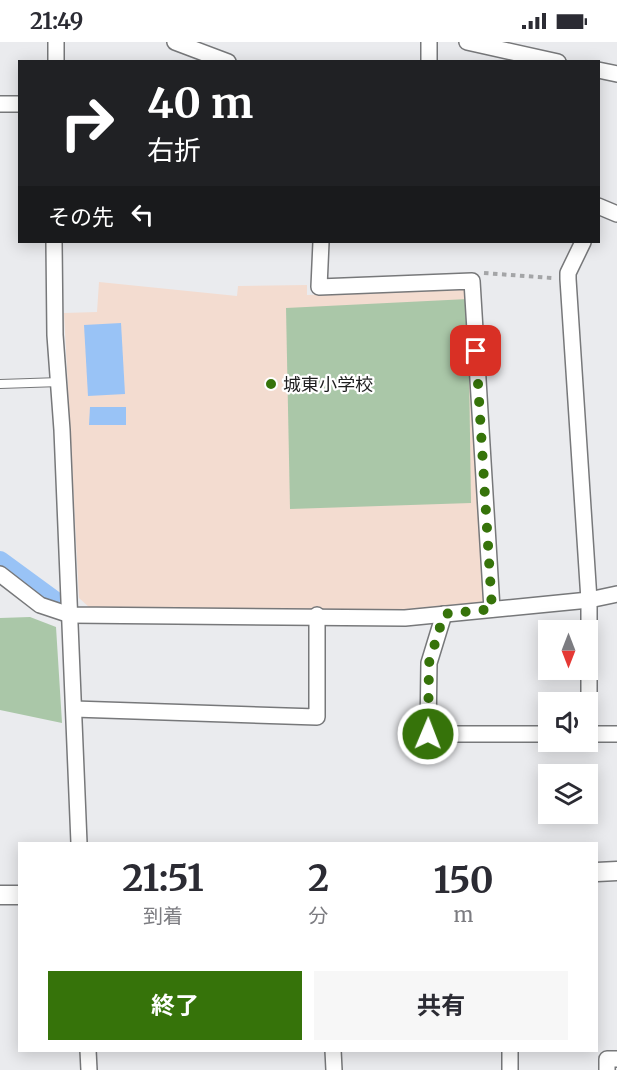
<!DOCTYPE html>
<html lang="ja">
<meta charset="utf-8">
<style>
:root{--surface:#fff;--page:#f7f7f7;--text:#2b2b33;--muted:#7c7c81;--accent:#36730a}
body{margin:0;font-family:Merriweather,"Noto Sans JP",serif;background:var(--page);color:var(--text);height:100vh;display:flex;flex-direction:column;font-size:22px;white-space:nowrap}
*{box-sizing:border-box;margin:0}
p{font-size:20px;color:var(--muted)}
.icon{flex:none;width:33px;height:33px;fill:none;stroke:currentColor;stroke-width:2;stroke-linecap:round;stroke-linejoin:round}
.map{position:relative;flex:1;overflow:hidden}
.panel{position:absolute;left:18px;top:800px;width:580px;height:210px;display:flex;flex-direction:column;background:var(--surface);border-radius:0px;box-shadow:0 3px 15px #0003}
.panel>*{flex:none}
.banner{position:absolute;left:18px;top:18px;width:582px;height:183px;border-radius:0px;box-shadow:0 3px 15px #0003;background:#202124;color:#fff;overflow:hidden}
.needle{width:39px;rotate:180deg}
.controls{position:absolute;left:538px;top:578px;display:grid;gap:12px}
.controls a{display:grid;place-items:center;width:60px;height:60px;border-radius:0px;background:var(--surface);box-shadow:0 3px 15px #0003;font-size:30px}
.pin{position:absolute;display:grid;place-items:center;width:51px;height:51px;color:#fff;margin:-26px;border-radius:12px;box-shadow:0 3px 9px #0006}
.me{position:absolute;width:66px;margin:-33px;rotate:1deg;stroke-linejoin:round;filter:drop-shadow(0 0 4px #0008)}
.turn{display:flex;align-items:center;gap:21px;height:126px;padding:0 30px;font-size:27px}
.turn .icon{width:78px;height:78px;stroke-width:2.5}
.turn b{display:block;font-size:42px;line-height:51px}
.then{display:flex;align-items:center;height:57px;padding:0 30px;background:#0003;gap:12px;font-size:22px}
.eta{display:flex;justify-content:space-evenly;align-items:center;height:102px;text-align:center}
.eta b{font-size:36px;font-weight:700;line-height:42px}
.button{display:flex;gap:12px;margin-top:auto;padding:12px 30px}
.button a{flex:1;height:69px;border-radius:0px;background:var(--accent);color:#fff;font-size:24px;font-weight:700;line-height:69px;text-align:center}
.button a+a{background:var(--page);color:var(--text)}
.status{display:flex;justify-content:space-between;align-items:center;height:42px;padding:0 30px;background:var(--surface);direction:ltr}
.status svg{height:16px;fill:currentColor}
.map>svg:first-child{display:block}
.education{fill:#f3dcd0}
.green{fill:#aac7a8}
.water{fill:#99c3f6}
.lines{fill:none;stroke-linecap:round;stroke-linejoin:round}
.canal{stroke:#99c3f6;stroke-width:20}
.service-casing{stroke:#77787a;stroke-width:10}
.minor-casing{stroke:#77787a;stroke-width:18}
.tertiary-casing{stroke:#77787a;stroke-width:21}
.path{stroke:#a4a5a7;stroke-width:4;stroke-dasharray:4.5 4.5;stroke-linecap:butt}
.service{stroke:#fff;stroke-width:8}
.minor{stroke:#fff;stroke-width:15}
.tertiary{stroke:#fff;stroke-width:18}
.route{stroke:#36730a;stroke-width:10;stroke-dasharray:0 18}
.poi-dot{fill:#36730a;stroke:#fff;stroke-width:2}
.labels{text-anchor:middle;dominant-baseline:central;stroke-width:4.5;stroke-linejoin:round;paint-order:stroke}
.poi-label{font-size:18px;fill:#1e1e1f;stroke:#fff;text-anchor:start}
</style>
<div class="status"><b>21:49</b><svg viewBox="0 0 49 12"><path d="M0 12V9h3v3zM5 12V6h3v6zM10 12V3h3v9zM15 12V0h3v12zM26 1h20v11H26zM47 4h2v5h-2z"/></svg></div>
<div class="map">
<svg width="617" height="1028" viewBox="0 0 617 1028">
<rect width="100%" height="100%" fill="#eaebee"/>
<polygon class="education" points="99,240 237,254 238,244 307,243 307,253 463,248 469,251 483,560 396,568 89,565 79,556 64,271 97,270"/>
<g class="green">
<polygon points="468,257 471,461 290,467 286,266"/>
<polygon points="30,575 56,585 62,681 0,668 0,576"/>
</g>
<g class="water">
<polygon points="121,281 125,352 88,354 84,283"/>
<polygon points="90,365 126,365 126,383 89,383"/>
</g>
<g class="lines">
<polyline class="canal" points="0,519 56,560"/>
<defs>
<polyline id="service" points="0,342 60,340"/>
<g id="minor">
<polyline points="175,0 228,20"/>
<polyline points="429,0 429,20"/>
<polyline points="467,0 558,20"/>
<polyline points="56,20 56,0"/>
<polyline points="598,28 617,32"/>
<polyline points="0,62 20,62"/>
<polyline points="598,164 617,172"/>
<polyline points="54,200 55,293 62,388 79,801"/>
<polyline points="321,200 319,245 472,239 492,567"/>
<polyline points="583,200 568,231 568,237 589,558 589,692"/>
<polyline points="0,532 40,563 70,573 405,576 589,558 617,552"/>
<polyline points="444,572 429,621 428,692 549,692"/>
<polyline points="74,667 317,675 317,573"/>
<polyline points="588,692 617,692"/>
<polyline points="88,1008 89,1028"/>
<polyline points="333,1008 334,1028"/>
<polyline points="510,1028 510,1008"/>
<polyline points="607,1028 607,1017 617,1017"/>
</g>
<g id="tertiary">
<polyline points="597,830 617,829"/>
<polyline points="0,853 20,853"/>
</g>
</defs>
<use href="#service" class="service-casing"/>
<use href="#minor" class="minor-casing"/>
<use href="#tertiary" class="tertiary-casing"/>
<polyline class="path" points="484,231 552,236"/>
<use href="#service" class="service"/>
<use href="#minor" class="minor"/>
<use href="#tertiary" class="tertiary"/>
</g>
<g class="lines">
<polyline class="route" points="428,692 429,621 444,572 492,567 476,309"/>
</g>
<circle class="poi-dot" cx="271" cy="342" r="6"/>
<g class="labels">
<g class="poi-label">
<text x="283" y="342">城東小学校</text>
</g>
</g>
</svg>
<div class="controls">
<a><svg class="needle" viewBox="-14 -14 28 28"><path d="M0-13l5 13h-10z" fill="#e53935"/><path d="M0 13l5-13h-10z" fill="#7c7c81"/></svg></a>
<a><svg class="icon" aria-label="sound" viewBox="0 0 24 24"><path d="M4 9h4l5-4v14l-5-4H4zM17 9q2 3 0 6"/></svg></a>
<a><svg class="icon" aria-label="layers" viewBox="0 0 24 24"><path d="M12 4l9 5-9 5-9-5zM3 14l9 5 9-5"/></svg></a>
</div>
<div class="pin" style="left:476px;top:309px;background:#d93025"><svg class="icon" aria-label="arrive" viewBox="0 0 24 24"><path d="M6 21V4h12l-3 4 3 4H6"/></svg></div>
<svg class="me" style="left:428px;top:692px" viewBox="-20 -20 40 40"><circle r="17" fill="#36730a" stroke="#fff" stroke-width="3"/><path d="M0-11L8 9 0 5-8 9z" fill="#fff"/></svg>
<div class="banner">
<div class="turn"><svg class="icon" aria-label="right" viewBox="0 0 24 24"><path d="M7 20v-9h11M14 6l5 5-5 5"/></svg><div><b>40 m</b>右折</div></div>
<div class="then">その先<svg class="icon" aria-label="left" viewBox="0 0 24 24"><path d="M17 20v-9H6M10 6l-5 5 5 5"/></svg></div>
</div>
<section class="panel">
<div class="eta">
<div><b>21:51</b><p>到着</p></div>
<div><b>2</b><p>分</p></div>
<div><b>150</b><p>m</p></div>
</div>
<div class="button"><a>終了</a><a>共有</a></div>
</section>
</div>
